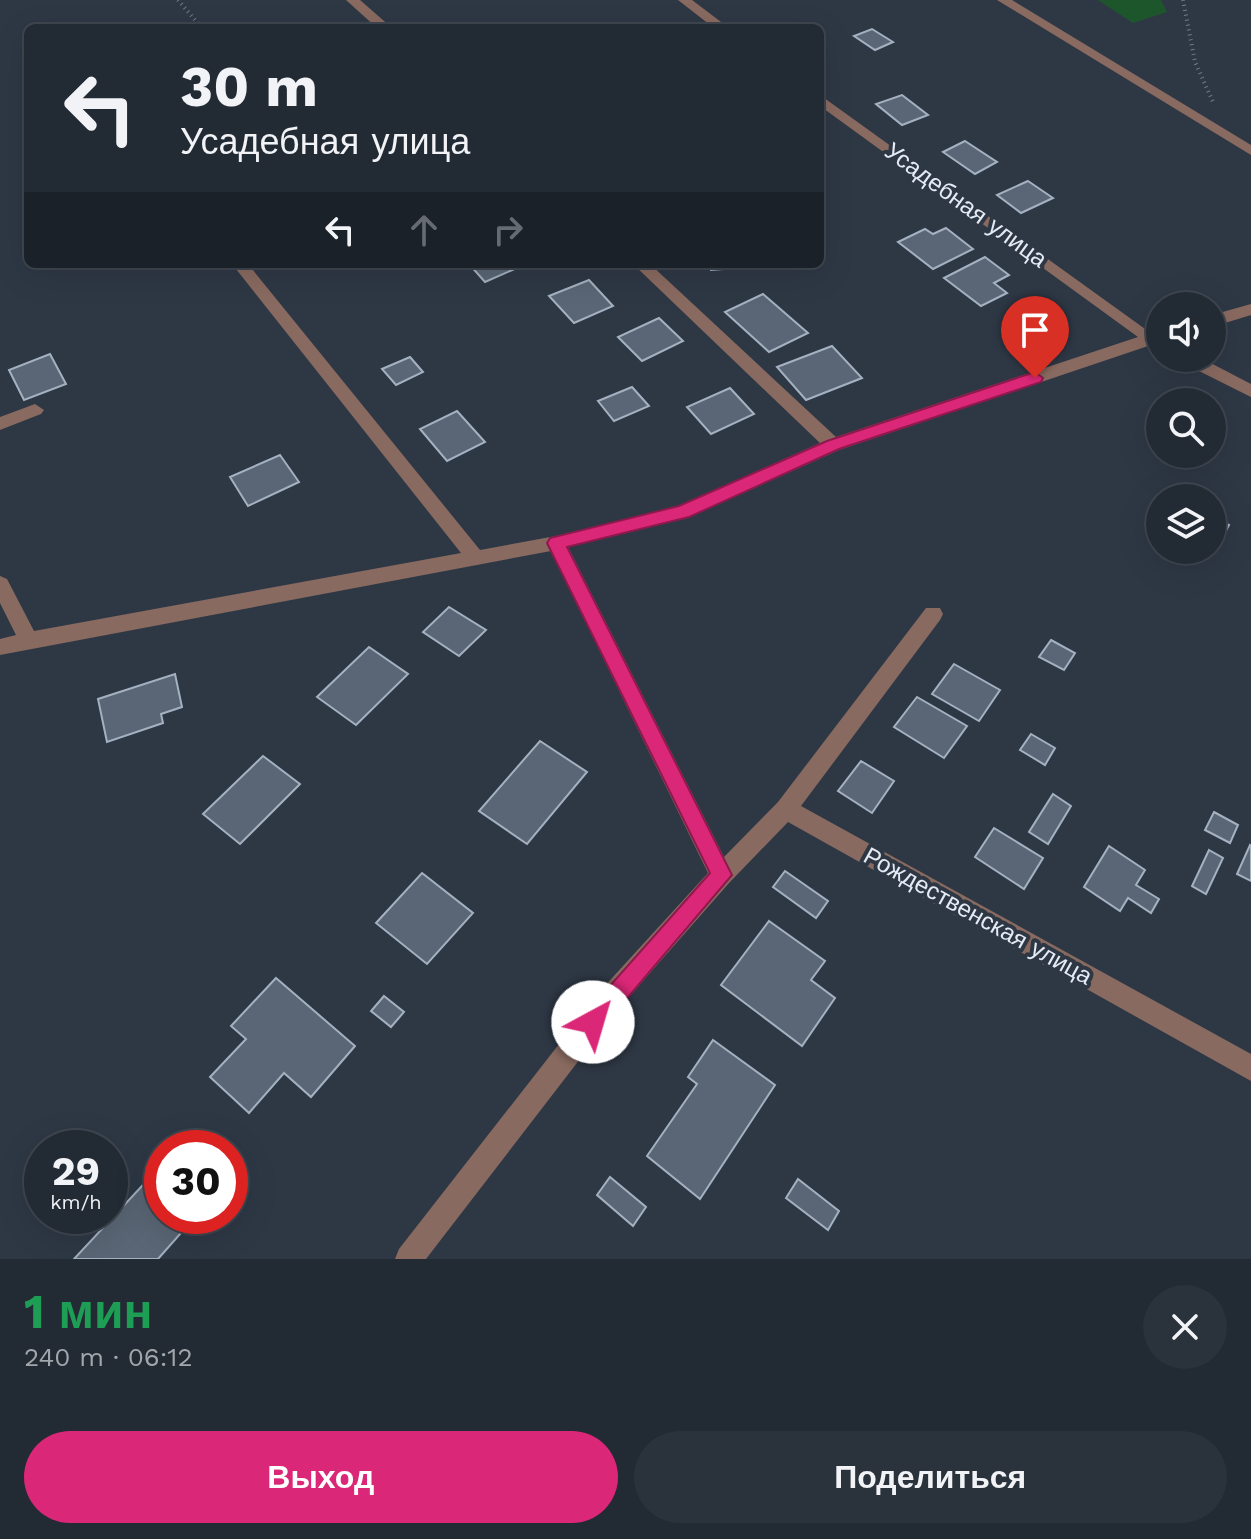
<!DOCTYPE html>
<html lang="ru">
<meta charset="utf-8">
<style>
:root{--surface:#222a34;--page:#2a323c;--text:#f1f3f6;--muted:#a2a7ac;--line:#3f464f;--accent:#db2777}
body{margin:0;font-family:"Work Sans",sans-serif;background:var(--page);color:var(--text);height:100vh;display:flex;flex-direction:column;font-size:30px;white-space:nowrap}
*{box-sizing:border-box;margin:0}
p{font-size:26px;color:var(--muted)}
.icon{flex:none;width:44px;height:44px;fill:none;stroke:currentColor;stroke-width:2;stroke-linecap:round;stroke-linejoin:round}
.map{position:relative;height:1259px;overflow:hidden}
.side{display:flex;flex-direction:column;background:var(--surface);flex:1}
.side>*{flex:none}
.hud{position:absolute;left:24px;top:24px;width:800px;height:244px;border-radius:12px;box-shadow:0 8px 32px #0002,0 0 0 2px var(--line);background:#222a34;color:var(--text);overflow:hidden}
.fabs{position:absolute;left:1146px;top:292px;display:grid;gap:16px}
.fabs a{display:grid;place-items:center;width:80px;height:80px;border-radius:50%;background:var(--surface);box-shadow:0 8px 32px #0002,0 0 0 2px var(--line);font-size:40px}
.speed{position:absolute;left:24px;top:1130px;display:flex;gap:16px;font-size:40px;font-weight:700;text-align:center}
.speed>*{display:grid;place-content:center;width:104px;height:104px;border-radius:50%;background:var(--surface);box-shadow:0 8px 32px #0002,0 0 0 2px var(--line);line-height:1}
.speed small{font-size:20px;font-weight:400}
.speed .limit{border:12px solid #d22;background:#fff;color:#111}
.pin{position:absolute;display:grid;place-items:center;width:68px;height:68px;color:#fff;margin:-82px -34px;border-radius:50% 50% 50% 0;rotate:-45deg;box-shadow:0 0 8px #0007}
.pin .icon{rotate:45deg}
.me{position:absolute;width:88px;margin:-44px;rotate:39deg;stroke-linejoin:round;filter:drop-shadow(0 0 6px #0008)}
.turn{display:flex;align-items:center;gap:28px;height:168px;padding:0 24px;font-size:36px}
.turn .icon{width:104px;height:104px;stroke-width:2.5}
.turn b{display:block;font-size:56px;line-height:68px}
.lanes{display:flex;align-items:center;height:76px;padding:0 24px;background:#0003;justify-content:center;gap:40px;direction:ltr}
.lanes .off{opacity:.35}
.round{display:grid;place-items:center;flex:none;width:84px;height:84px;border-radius:42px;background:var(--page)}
.head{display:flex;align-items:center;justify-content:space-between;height:136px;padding:0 24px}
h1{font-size:48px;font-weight:700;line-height:60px;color:#1e9e55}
.primary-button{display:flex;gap:16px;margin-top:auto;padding:16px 24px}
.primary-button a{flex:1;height:92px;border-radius:48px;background:var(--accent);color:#fff;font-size:32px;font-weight:700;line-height:92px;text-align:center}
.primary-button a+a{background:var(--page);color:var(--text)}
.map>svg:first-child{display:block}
.green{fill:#1e562c}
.building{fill:#5a6675;stroke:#a4b1c1;stroke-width:2}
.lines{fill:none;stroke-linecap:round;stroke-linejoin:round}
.path{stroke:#737c87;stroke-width:4;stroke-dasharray:1 4;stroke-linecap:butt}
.minor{fill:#896a60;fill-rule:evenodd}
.route{fill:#db2777;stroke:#8e194d;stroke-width:2}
.labels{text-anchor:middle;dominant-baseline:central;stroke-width:8;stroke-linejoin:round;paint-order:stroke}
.street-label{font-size:24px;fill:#e5ebf4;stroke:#2e3845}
</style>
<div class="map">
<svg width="1251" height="1259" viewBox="0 0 1251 1259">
<rect width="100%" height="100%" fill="#2e3845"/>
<polygon class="green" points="1098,0 1161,0 1167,12 1133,23"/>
<g class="building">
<polygon points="872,29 893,42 875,50 854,36"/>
<polygon points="902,95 928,115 902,125 876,104"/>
<polygon points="965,141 997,162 975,174 943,152"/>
<polygon points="1028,181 1053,198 1021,213 997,195"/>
<polygon points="946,228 973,249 933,269 898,242 925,229 933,234"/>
<polygon points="985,257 1009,275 994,283 1007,293 981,306 944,278"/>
<polygon points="469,264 526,264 485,282"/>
<polygon points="710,264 749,264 750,267 711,270"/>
<polygon points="589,280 613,306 574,323 549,296"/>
<polygon points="763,294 808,333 769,352 725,312"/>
<polygon points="659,318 683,341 642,361 618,337"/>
<polygon points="832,346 862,378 806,400 777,367"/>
<polygon points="50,354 66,384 24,400 9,370"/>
<polygon points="410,357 423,372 396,385 382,369"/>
<polygon points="632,387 649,406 614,421 598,401"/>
<polygon points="730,388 754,414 711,434 687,407"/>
<polygon points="457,411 485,442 447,461 420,429"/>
<polygon points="280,455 299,482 248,506 230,477"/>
<polygon points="1212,517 1229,525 1215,552 1210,550"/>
<polygon points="449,607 486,630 459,656 423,632"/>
<polygon points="1051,640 1075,653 1064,670 1039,657"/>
<polygon points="369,647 408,674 356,725 317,697"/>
<polygon points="954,664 1000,690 979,721 932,694"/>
<polygon points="175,674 182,707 161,714 163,723 107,742 98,699"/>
<polygon points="917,697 967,726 944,758 894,727"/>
<polygon points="1031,734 1055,748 1045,765 1020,750"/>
<polygon points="540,741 587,772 527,844 479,811"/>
<polygon points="263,756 300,784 240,844 203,814"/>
<polygon points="861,761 894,781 872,813 838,791"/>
<polygon points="1053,794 1071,806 1048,844 1029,832"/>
<polygon points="1214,812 1238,825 1230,843 1205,830"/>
<polygon points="994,828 1043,858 1024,889 975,857"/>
<polygon points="1250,845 1251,846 1251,881 1237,874"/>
<polygon points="1109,846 1145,870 1136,885 1159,899 1151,913 1128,898 1120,911 1084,887"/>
<polygon points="1209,850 1223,858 1206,894 1192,886"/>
<polygon points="785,871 828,901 816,918 773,887"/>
<polygon points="422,873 473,913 427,964 376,923"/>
<polygon points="769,921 825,961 811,980 835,998 802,1046 721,985"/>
<polygon points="276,978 355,1046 311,1097 284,1073 249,1113 210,1077 246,1039 231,1026"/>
<polygon points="384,996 404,1012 391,1027 371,1011"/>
<polygon points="713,1040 775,1085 700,1199 647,1156 697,1084 688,1077"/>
<polygon points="155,1172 162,1179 162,1216 196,1216 158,1259 74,1259"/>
<polygon points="610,1177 646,1207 633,1226 597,1195"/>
<polygon points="798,1179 839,1211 828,1230 786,1198"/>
</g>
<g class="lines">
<g class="path">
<polyline points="178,0 202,28"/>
<polyline points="1183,0 1195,62 1213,102"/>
</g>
<g class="minor">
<polygon points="346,0 360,0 392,28 377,28"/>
<polygon points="678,0 692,0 729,28 714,28"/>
<polygon points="997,0 1012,0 1251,145 1251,155"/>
<polygon points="820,95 1159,339 1157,343 839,450 690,517 568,547 724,857 778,802 926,608 940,608 943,614 940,620 801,806 1251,1054 1251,1081 788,822 729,883 620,1007 426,1259 395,1259 399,1249 602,989 708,873 551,551 0,655 0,639 16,635 0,603 0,576 7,579 34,631 461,553 232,264 248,264 480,550 556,536 679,506 820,443 633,264 650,264 836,437 1138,337 820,106"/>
<polygon points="1251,304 1251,315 1212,327 1212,315"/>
<polygon points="1179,358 1201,358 1251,384 1251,397 1181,362"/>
<polygon points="35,404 44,410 41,414 0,430 0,417"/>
</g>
</g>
<polygon class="route" points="1035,372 1043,378 1041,382 839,449 689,517 567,547 732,875 600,1030 593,1033 585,1030 581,1022 585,1014 710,873 547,543 550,538 679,506 827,441"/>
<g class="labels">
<g class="street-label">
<text transform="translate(966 205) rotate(36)">Усадебная улица</text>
<text transform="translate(978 916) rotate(29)">Рождественская улица</text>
</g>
</g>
</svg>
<div class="fabs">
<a><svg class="icon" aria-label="sound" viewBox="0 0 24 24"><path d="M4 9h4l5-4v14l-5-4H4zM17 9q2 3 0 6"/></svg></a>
<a><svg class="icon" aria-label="search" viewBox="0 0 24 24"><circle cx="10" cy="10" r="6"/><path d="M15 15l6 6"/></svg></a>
<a><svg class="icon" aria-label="layers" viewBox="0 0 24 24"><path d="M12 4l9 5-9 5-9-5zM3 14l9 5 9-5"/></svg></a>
</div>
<div class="speed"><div>29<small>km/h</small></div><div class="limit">30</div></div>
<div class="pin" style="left:1035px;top:378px;background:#d93025"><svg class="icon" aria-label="arrive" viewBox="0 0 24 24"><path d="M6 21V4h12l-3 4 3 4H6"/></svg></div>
<svg class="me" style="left:593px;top:1022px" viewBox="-20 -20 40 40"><circle r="19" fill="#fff"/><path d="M0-13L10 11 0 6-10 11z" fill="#db2777"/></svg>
<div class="hud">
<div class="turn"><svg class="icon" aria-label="left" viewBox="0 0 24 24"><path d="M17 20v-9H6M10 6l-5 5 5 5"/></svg><div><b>30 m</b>Усадебная улица</div></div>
<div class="lanes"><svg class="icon" aria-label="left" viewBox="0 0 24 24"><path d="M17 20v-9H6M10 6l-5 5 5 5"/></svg><svg class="icon off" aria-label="ahead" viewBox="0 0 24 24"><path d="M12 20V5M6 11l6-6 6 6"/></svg><svg class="icon off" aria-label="right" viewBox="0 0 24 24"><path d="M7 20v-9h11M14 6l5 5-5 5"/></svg></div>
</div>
</div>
<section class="side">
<div class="head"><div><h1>1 мин</h1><p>240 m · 06:12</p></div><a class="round"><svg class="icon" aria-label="close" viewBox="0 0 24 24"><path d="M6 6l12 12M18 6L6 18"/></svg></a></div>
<div class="primary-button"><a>Выход</a><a>Поделиться</a></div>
</section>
